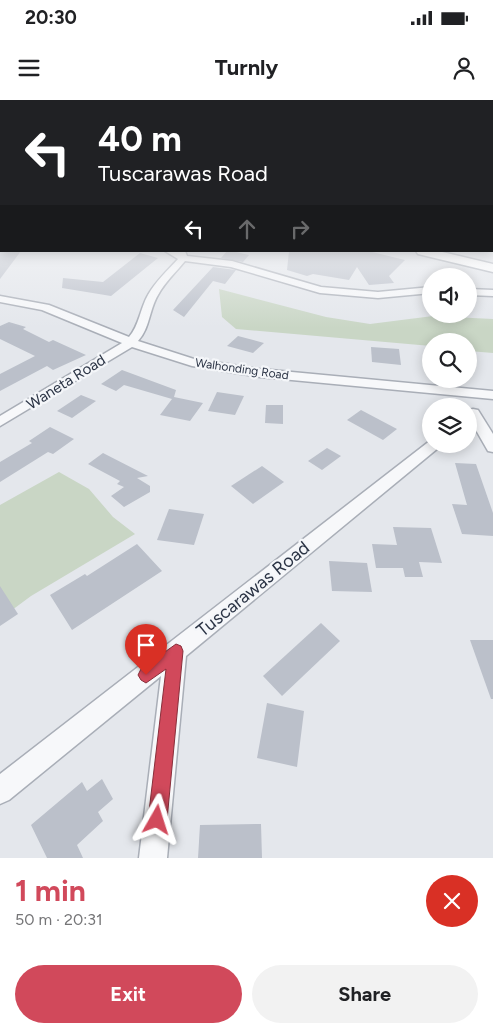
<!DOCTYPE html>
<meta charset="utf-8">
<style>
:root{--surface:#fff;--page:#f2f2f2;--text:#202124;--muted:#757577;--accent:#d1495b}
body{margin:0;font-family:Figtree,sans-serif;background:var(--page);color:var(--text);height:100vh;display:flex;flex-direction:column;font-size:19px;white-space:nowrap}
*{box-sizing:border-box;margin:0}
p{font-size:16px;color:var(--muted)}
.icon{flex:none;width:28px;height:28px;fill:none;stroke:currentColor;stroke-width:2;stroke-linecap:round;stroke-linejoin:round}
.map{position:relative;height:758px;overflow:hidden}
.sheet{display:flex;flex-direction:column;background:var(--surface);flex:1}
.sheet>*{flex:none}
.top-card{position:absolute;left:0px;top:0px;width:494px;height:152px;box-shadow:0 2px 12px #0003;background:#202124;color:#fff;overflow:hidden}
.buttons{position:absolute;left:422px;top:168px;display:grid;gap:10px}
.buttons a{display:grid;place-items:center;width:55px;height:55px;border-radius:50%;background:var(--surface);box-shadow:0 2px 12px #0003;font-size:25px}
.pin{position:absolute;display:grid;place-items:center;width:42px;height:42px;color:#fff;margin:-51px -21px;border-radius:50% 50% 50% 0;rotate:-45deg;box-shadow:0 0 5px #0007}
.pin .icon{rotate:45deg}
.me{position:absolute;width:55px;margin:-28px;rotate:6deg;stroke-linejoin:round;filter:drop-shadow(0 0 4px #0008)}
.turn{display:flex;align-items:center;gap:18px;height:105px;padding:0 15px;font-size:22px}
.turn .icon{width:65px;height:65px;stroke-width:2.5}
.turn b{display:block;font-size:35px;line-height:42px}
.lanes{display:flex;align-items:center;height:48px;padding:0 15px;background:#0003;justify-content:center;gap:25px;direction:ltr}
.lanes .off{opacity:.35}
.round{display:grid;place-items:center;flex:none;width:52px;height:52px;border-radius:26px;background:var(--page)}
.overview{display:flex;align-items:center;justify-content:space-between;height:85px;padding:0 15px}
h1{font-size:30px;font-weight:700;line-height:38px;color:var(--accent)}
.primary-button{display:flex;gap:10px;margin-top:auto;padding:10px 15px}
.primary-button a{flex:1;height:58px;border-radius:30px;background:var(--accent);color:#fff;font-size:20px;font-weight:700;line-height:58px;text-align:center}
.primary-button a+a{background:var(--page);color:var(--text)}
.status{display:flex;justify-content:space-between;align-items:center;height:35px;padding:0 25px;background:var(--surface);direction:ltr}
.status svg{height:14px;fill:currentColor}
header{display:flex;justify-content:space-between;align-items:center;height:65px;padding:0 15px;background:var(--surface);font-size:22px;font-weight:700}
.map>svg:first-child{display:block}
.green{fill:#c9d6c5}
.building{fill:#bbc0ca}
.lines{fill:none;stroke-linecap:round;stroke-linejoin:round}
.minor-casing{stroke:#a9aeb7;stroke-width:3}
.secondary-casing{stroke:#a9aeb7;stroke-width:3}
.minor{fill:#f7f8fa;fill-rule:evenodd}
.secondary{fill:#fff;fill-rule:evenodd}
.route{fill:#d1495b;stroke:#882f3b}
.labels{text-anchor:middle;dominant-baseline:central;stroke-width:4.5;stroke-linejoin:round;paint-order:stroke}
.far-street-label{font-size:12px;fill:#2b3445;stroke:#f4f6f9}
.street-label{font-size:15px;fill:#2b3445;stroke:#f4f6f9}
.near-street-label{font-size:18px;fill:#2b3445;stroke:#f4f6f9}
</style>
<div class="status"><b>20:30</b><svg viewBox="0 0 49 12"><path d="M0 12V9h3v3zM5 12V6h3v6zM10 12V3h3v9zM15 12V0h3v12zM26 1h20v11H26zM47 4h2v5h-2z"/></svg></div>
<header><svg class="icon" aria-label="menu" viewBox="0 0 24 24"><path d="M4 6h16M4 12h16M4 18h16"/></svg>Turnly<svg class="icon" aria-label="person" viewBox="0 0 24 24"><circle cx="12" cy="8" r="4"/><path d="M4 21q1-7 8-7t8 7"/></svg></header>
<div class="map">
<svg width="493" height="758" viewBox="0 0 493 758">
<rect width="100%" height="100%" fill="#e4e7ec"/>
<g class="green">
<polygon points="219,189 326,217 370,224 433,216 493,219 493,253 469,251 469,241 431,241 431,246 236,229 222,217"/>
<polygon points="59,372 89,389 113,417 135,434 31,496 0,519 0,405"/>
</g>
<g class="building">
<polygon points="0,151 21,151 0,179"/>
<polygon points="227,151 232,151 249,155 243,162 221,158"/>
<polygon points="289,151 368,151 405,160 389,176 394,183 369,185 357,167 349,180 313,174 307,176 287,170"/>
<polygon points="140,153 158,158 111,196 62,188 63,178 103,182"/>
<polygon points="213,167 236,170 225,184 213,181 184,217 173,210"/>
<polygon points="9,222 26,227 23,229 49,242 53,240 86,255 53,270 47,266 0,291 0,274 35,256 0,239 0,226"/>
<polygon points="238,236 264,243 253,253 227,246"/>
<polygon points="371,247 399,249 401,265 372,262"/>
<polygon points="122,270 176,290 174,297 203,303 190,321 160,315 172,299 124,285 116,291 101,284"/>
<polygon points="217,292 244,296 235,315 208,311"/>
<polygon points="81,295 96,301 72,318 57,311"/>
<polygon points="266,305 283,305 283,324 265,323"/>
<polygon points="361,310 397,329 383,340 347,320"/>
<polygon points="50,327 74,339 53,354 48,352 0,382 0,362 32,343 29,341"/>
<polygon points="327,348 341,356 322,370 308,361"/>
<polygon points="103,353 148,376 137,378 150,386 150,392 124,407 111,396 124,387 117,384 120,381 88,364"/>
<polygon points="455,363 476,364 493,413 493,436 462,434 452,404 467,405"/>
<polygon points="262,366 284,382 253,404 231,386"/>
<polygon points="169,409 204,414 194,445 157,440"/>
<polygon points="393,427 431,428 442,463 419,462 423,477 405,477 403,468 376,468 372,444 397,445"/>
<polygon points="137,444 162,471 72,530 50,495 85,474 87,476"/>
<polygon points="329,461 367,463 372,492 332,491"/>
<polygon points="0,486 18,514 0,526"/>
<polygon points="321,523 340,541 282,596 263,576"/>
<polygon points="470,540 493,540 493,599 491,599"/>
<polygon points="267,603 304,611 297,667 257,658"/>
<polygon points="102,679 113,699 98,712 103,721 77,745 83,758 47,758 31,725 82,682 87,691"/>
<polygon points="261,724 262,758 198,758 200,725"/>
</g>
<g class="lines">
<defs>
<g id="minor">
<rect x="0" y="124" width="1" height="4"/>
<rect x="492" y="136" width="1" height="4"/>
<path d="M165,151H185L187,156L232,161L321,187L378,192L431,187V193L378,198L320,193L231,167L185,161C176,172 165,182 158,195C149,210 150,228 138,241L194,259L260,269L493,291V299L260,277L192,266L132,247L0,326V316L122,243L42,210L0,202V196L49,205L129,237C139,226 140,209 148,195C155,182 168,170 178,159Z"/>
<polygon points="469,189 493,190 493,196 469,195"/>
<polygon points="473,309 478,310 493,334 493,352 488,351 469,318 469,310"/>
<polygon points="431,340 431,344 443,344 186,556 167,758 139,758 161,576 9,700 0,704 0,674"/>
</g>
<polygon id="secondary" points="416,151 438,151 493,164 493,172 418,154"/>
</defs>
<use href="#minor" class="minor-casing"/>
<use href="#secondary" class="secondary-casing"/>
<use href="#minor" class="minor"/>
<use href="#secondary" class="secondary"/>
</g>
<linearGradient id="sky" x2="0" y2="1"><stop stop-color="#8bb4dd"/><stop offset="0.54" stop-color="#f3f4f6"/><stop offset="1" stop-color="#f3f4f6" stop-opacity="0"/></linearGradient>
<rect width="493" height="228" fill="url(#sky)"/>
<polygon class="route" points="176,544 181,546 183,551 167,720 164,727 157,730 151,727 148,720 166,569 146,583 141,580 138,575 141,569"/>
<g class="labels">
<g class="far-street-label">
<text transform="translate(242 269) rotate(8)">Walhonding Road</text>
</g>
<g class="street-label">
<text transform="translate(66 282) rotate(-32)">Waneta Road</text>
</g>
<g class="near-street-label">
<text transform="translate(253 489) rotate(-39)">Tuscarawas Road</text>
</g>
</g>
</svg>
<div class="buttons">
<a><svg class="icon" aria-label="sound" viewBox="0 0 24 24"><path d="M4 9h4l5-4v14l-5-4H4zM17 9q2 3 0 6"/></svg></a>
<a><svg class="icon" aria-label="search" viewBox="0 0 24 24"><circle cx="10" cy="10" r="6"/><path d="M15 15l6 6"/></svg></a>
<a><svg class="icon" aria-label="layers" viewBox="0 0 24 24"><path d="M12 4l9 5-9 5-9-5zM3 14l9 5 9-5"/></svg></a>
</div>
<div class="pin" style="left:146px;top:575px;background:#d93025"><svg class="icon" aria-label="arrive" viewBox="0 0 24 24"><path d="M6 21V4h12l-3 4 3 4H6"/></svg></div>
<svg class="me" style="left:157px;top:720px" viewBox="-20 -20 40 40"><path d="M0-17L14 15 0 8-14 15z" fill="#d1495b" stroke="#fff" stroke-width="4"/></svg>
<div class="top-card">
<div class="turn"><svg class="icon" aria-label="left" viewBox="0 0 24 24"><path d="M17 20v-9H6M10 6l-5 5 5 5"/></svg><div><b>40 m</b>Tuscarawas Road</div></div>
<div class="lanes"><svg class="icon" aria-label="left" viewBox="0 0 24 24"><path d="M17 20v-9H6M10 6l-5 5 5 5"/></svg><svg class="icon off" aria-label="ahead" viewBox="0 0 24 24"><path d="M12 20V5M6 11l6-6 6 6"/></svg><svg class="icon off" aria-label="right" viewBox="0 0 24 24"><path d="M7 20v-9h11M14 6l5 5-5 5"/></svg></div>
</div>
</div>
<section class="sheet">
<div class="overview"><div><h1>1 min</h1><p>50 m · 20:31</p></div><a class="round" style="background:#d93025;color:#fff"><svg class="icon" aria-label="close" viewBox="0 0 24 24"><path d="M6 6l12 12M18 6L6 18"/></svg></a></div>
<div class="primary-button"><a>Exit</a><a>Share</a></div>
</section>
